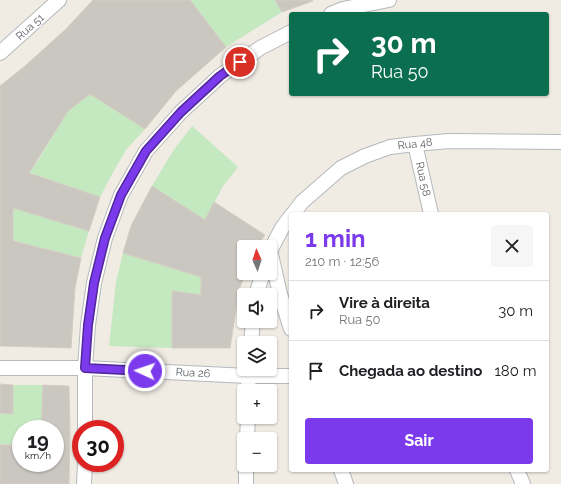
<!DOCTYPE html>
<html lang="pt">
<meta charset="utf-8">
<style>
:root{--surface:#fff;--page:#f6f6f6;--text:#202124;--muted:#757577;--line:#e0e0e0;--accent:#7c3aed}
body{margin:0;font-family:Raleway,sans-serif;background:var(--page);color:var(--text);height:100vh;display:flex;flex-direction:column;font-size:15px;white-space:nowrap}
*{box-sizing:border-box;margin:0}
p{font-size:13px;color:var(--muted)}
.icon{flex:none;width:22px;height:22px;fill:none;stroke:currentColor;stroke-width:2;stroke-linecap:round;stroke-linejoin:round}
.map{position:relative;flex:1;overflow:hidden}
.side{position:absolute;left:289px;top:212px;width:260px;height:260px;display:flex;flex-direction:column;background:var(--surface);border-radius:4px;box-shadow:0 1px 3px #0004}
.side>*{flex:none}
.hud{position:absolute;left:289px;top:12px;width:260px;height:84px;border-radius:4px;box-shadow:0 1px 3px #0004;background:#0b6e4f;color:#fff;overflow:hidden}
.needle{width:26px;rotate:357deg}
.fabs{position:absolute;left:237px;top:240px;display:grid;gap:8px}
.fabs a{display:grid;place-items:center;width:40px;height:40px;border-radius:4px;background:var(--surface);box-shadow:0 1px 3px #0004;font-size:20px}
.speed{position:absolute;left:12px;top:420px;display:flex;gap:8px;font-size:20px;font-weight:700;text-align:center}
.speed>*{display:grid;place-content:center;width:52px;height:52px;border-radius:50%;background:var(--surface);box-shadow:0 1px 3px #0004;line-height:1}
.speed small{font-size:10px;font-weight:400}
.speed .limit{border:6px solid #d22;background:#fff;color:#111}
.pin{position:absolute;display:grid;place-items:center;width:34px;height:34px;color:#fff;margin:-17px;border:2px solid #fff;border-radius:50%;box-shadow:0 1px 4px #0007}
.me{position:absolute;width:44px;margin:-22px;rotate:273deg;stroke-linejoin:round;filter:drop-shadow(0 0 3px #0008)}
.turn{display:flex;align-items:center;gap:14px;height:84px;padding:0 16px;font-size:18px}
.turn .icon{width:52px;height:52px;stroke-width:2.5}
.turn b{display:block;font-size:28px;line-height:34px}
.round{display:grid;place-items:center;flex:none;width:42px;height:42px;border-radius:4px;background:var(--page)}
.headline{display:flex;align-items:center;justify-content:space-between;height:68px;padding:0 16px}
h1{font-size:24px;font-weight:700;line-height:30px;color:var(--accent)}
.cta{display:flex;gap:8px;margin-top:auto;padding:8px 16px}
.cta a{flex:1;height:46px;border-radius:4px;background:var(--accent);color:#fff;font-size:16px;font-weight:700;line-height:46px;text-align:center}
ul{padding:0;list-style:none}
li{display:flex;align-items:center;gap:12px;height:60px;padding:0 16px;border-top:1px solid var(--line)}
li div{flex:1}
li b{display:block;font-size:15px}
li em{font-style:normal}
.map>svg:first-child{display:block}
.green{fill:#c4e8c0}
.building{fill:#cac7c1;stroke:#d5cdc2}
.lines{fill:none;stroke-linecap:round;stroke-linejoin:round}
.minor-casing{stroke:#b5b8bc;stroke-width:16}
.minor{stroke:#fff;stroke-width:14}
.route-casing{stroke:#51269a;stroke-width:10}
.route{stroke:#7c3aed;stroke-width:7}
.labels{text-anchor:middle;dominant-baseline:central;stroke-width:3;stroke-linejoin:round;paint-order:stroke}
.street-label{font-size:11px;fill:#5c6166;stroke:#fff}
</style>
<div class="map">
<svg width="561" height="484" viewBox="0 0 561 484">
<rect width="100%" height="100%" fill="#f0ece4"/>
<g class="green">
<polygon points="190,0 275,0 282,12 226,47"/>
<polygon points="90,94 145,129 126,150 111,176 100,197 28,172 37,162 68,111"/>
<polygon points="192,126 238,167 223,186 205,220 152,186 173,151"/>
<polygon points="13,208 89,231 81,258 13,241"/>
<polygon points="123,253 201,277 201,295 172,292 172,348 109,346 116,282"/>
<polygon points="13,385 43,385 41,429 21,429 21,449 13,449 13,445 0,445 0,413 13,414"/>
</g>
<g class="building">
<polygon points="93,0 190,0 226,47 176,91 145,129 90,94 68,111 29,173 100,197 89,231 13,208 13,241 81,258 75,288 71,348 0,346 0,86 25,66 66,29"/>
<polygon points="275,0 312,0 313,1 282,12"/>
<polygon points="152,186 205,220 214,202 265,235 256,247 244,247 244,277 240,287 237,304 230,348 172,348 172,291 201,295 201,277 123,253 131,226"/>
<polygon points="0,384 13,385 13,414 0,413"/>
<polygon points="43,385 69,386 70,432 69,484 0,484 0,445 13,445 13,449 21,449 21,463 55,463 55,429 41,429"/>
</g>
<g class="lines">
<defs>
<g id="minor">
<polyline points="331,14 343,9 389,0"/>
<polyline points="0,53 59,0"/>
<polyline points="415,144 431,214"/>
<polyline points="293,214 302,202 341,168 365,156 390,147 415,144 449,141 561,142"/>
<polyline points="270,250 280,294 291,329"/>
<polyline points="270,251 282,228 291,216"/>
<polyline points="256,295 263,273"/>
<polyline points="251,343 253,321"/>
<polyline points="0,368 85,368 248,376 291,376"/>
<polyline points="248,391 249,369"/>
<polyline points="85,429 85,368 88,325 94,283 105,238 121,195 146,151 181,112 220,76 260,48 291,32"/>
<polyline points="247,439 248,417"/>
<polyline points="341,470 346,484"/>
<polyline points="517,470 523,484"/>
<polyline points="84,484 85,463"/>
<polyline points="246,484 246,465"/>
</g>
</defs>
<use href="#minor" class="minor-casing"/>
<use href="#minor" class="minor"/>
</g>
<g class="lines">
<defs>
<polyline id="route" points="145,371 85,368 88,325 94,283 105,238 121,195 146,151 181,112 220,76 240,62"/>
</defs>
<use href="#route" class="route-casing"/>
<use href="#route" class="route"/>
</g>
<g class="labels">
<g class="street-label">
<text transform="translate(30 27) rotate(-42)">Rua 51</text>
<text transform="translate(415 144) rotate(-6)">Rua 48</text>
<text transform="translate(423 179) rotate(77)">Rua 58</text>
<text transform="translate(193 373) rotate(3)">Rua 26</text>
</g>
</g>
</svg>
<div class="fabs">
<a><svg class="needle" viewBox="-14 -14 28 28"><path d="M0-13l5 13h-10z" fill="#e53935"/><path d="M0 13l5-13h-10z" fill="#757577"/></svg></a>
<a><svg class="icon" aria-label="sound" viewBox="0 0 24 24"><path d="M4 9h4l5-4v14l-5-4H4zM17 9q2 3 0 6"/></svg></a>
<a><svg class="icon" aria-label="layers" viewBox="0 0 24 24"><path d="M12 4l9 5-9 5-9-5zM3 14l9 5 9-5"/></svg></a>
<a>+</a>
<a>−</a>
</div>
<div class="speed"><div>19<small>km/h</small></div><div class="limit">30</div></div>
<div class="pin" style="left:240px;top:62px;background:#d93025"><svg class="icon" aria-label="arrive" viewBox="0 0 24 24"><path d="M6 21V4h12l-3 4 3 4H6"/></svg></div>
<svg class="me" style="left:145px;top:371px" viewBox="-20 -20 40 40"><circle r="17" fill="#7c3aed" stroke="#fff" stroke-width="3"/><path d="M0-11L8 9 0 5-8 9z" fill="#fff"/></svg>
<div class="hud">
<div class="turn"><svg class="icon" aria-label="right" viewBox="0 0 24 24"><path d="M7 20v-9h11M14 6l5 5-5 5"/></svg><div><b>30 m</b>Rua 50</div></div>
</div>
<section class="side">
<div class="headline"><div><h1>1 min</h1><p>210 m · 12:56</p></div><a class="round"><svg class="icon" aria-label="close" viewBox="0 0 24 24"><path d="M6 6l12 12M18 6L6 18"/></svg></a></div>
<ul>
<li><svg class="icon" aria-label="right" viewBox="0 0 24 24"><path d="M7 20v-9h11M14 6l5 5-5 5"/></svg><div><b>Vire à direita</b><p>Rua 50</p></div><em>30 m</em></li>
<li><svg class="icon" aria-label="arrive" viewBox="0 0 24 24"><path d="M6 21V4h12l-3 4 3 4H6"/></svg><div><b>Chegada ao destino</b></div><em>180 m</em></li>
</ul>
<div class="cta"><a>Sair</a></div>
</section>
</div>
